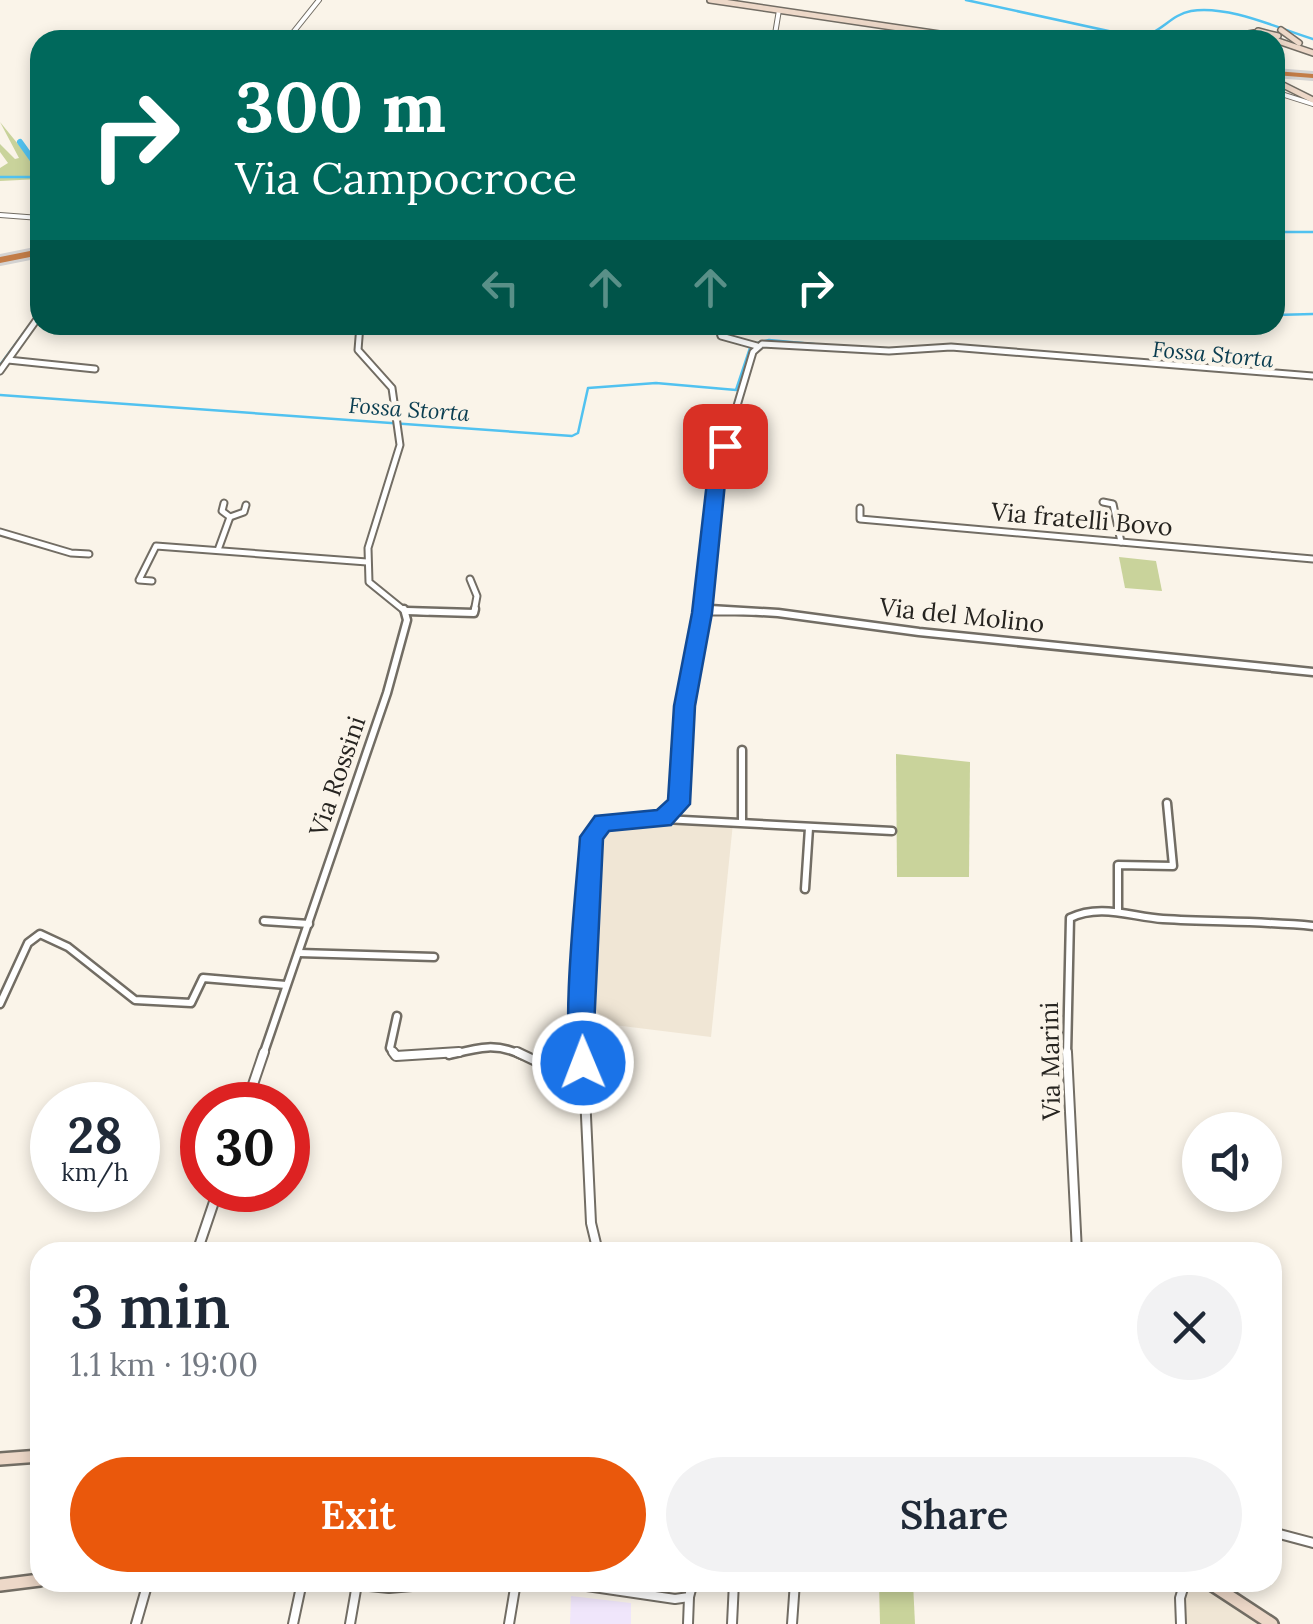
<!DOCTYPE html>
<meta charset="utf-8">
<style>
:root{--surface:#fff;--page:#f2f2f3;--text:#1f2937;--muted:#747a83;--accent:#ea580c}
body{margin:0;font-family:Lora,serif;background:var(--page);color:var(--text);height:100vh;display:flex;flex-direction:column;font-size:38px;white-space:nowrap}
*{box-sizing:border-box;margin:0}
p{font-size:32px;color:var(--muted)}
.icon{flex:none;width:55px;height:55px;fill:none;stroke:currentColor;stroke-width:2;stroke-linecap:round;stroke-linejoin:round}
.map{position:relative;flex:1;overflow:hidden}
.side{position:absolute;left:30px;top:1242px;width:1252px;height:350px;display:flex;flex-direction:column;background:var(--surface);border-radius:30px;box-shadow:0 5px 15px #0003}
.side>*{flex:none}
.hud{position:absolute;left:30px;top:30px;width:1255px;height:305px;border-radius:30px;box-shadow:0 5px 15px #0003;background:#00695c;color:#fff;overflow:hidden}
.fabs{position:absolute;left:1182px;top:1112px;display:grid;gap:20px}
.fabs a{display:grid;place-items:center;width:100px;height:100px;border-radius:50%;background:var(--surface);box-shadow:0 5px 15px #0003;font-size:50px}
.speed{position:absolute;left:30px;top:1082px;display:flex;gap:20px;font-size:50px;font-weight:700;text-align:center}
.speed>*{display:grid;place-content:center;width:130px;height:130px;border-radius:50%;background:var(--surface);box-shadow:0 5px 15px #0003;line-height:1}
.speed small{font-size:25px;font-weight:400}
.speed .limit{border:15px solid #d22;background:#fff;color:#111}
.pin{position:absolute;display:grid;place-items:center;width:85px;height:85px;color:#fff;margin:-42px;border-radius:20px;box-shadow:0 5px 15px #0006}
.me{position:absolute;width:110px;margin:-55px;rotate:359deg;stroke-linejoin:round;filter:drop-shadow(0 0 8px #0008)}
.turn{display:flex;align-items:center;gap:35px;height:210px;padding:0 40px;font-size:45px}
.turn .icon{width:130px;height:130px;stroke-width:2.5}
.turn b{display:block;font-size:70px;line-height:85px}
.lanes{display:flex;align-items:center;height:95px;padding:0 40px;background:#0003;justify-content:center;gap:50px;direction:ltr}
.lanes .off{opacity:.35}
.round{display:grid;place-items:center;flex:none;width:105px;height:105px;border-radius:52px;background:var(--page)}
.summary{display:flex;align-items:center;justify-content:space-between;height:170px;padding:0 40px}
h1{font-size:60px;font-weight:600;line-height:75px}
.action{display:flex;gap:20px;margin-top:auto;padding:20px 40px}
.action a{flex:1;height:115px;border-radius:60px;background:var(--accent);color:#fff;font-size:40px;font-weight:600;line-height:115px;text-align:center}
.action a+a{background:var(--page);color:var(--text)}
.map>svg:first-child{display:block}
.built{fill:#f0e6d5}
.education{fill:#f0e6fb}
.green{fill:#c9d39b}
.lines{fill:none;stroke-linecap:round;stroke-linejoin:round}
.stream{stroke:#51c2f0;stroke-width:2.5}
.river{stroke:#51c2f0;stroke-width:6}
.street-far3-casing{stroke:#726d64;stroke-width:6}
.street-far2-casing{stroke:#726d64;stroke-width:9}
.street-far1-casing{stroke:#726d64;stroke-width:11}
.street-casing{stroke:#726d64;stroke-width:12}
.secondary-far1-casing{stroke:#726d64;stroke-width:8}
.secondary-casing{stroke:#726d64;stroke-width:16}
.highway-casing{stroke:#d4d3d2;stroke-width:6}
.street-far3{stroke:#fff;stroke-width:4}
.street-far2{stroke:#fff;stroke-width:5}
.street-far1{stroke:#fff;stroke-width:6}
.street{stroke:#fff;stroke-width:8}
.secondary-far1{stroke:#edd8c8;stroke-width:5}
.secondary{stroke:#edd8c8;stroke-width:11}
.highway{fill:#c37d48;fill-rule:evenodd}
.route{fill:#1a73e8;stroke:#114b97;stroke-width:2.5}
.labels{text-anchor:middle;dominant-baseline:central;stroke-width:8;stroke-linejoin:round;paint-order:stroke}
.far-water-label{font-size:22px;font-style:italic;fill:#0a3d50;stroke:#faf4e9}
.street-label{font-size:25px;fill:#262420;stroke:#faf4e9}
</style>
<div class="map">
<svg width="1313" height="1624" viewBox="0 0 1313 1624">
<rect width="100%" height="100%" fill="#faf4e9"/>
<g class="built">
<polygon points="619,820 733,823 711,1037 606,1024 591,1002 597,843 603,829"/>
<polygon points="1192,1583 1218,1583 1281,1624 1185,1624 1183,1605"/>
</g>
<polygon class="education" points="571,1596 631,1603 631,1624 570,1624"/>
<g class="green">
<polygon points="0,122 40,171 40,179 0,181 0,168 8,163 0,152 0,144 15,159 19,158"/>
<polygon points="1119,557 1156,561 1162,591 1125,588"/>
<polygon points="896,754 970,762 969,877 897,877"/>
<polygon points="879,1583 913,1583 915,1624 880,1624"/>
</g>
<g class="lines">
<g class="stream">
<path d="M966,0L1136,37C1160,36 1169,15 1191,11C1229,5 1277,28 1313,39"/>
<polyline points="0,177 40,177"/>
<polyline points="1275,232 1313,232"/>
<polyline points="1275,315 1313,314"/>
<polyline points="754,344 769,340 835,346"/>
<polyline points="0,365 40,311"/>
<polyline points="0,395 572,436 578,433 588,388 656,383 736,390 750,348"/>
</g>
<polyline class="river" points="20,142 40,170"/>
<defs>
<g id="street-far3">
<polyline points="287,40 319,0"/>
<polyline points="774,40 779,10"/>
<polyline points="1275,92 1313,104"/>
<polyline points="0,215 40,218"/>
</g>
<g id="street-far2">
<polyline points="360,325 358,350 392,388 400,445 368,548 369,582 406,612"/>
<polyline points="718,325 721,336 757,346"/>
<polyline points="8,360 95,369"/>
<polyline points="0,371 40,315"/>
<polyline points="1103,502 1113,504 1121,542"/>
<polyline points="860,508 860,519 1313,559"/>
<polyline points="230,517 244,512 246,505"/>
<polyline points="0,532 71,553 89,554"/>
<polyline points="218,550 230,517 222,511 224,503"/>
<polyline points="470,579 477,596 474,612"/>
<polyline points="152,581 139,580 156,546 367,562"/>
<polyline points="406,611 428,612"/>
<polyline points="702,612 717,473 753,352 762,344 889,351 951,347 1313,376"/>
<polyline points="704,612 754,612"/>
</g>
<g id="street-far1">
<polyline points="710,609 778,613 919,632 1313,672"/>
<polyline points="406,611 474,613 475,609"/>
<polyline points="742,750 742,821"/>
<polyline points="664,819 892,831"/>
<polyline points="805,889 809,828"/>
<polyline points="1118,911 1118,865 1173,866 1167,803"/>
<polyline points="264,921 309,924"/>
<polyline points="299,953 434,957"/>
<polyline points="0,1004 28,943 40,934 68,947 135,1000 191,1003 203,978 286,985"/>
<polyline points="263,1055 387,693 407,620 404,609"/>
<polyline points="395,1055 390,1048 397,1016"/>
<path d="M449,1055C477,1048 495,1042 522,1055"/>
<polyline points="583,1055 591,837 603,822 662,819 679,804 685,706 702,613 707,609"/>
<path d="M1067,1055L1070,918C1100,903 1132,917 1163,919C1213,922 1263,921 1313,926"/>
</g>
<g id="street">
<polyline points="393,1052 396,1056 459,1052"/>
<polyline points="517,1052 540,1063 583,1063"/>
<polyline points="583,1052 591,1223 598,1252"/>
<polyline points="1067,1052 1077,1252"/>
<polyline points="246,1105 264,1052"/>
<polyline points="197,1252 218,1190"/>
<polyline points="1272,1532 1313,1543"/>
<polyline points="580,1585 675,1599 689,1597 693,1582"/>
<polyline points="136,1624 148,1582"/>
<polyline points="293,1624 302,1582"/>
<polyline points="350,1624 357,1584"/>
<polyline points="509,1624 516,1582"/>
<polyline points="688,1624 689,1597"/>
<polyline points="732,1624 734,1582"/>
<polyline points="792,1624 795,1582"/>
<polyline points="1181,1624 1180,1598 1185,1582"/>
</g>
<g id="secondary-far1">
<polyline points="710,0 980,40"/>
<polyline points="1281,30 1299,43"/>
<polyline points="1254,35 1258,31 1278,36 1273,40"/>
<polyline points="1214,40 1254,33"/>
<polyline points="1275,40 1313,53"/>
<polyline points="1275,81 1313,100"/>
</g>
<g id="secondary">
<polyline points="0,1459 40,1456"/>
<polyline points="350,1582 389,1586 435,1582"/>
<polyline points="1208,1582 1272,1624"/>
<polyline points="0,1585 40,1580"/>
</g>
<g id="highway">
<polygon points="1275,71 1313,74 1313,78 1275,75"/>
<polygon points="40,249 40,255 0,263 0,257"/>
</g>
</defs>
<use href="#street-far3" class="street-far3-casing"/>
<use href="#street-far2" class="street-far2-casing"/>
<use href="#street-far1" class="street-far1-casing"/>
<use href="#street" class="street-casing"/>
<use href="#secondary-far1" class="secondary-far1-casing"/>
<use href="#secondary" class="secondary-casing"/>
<use href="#highway" class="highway-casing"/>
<use href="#street-far3" class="street-far3"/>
<use href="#street-far2" class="street-far2"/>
<use href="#street-far1" class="street-far1"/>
<use href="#street" class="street"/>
<use href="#secondary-far1" class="secondary-far1"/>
<use href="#secondary" class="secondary"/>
<use href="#highway" class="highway"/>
</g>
<path class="route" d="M725,441L734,446L726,473L712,613L695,706L690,804L671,825L609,831L603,839L594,1028L596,1063L592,1071L583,1075L574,1071C559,1040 577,882 580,837L595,816L657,810L668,800L674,706L692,613L708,473L716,446Z"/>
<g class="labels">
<g class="far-water-label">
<text transform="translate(1213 354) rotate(5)">Fossa Storta</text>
<text transform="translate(409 409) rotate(4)">Fossa Storta</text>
</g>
<g class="street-label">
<text transform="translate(1082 519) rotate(5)">Via fratelli Bovo</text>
<text transform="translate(962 615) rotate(6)">Via del Molino</text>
<text transform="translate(337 776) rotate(-71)">Via Rossini</text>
<text transform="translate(1050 1061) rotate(-91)">Via Marini</text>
</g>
</g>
</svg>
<div class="fabs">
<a><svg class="icon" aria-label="sound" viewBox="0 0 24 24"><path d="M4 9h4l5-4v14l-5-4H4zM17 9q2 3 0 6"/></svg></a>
</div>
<div class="speed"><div>28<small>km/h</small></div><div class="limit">30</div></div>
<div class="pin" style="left:725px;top:446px;background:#d93025"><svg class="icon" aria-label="arrive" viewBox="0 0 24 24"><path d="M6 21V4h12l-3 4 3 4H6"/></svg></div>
<svg class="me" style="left:583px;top:1063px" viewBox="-20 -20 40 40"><circle r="17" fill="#1a73e8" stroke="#fff" stroke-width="3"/><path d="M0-11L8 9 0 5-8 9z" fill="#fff"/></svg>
<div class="hud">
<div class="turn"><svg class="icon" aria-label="right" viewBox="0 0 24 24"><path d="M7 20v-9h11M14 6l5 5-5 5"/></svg><div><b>300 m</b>Via Campocroce</div></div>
<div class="lanes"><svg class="icon off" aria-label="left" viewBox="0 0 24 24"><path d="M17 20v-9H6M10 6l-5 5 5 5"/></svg><svg class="icon off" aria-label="ahead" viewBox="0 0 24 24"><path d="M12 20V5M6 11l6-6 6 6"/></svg><svg class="icon off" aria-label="ahead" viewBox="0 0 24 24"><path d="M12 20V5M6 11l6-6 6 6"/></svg><svg class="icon" aria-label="right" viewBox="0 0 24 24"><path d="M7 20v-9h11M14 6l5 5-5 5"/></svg></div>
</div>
<section class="side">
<div class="summary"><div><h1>3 min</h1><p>1.1 km · 19:00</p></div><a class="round"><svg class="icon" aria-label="close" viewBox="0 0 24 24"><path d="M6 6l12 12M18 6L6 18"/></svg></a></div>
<div class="action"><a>Exit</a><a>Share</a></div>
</section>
</div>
